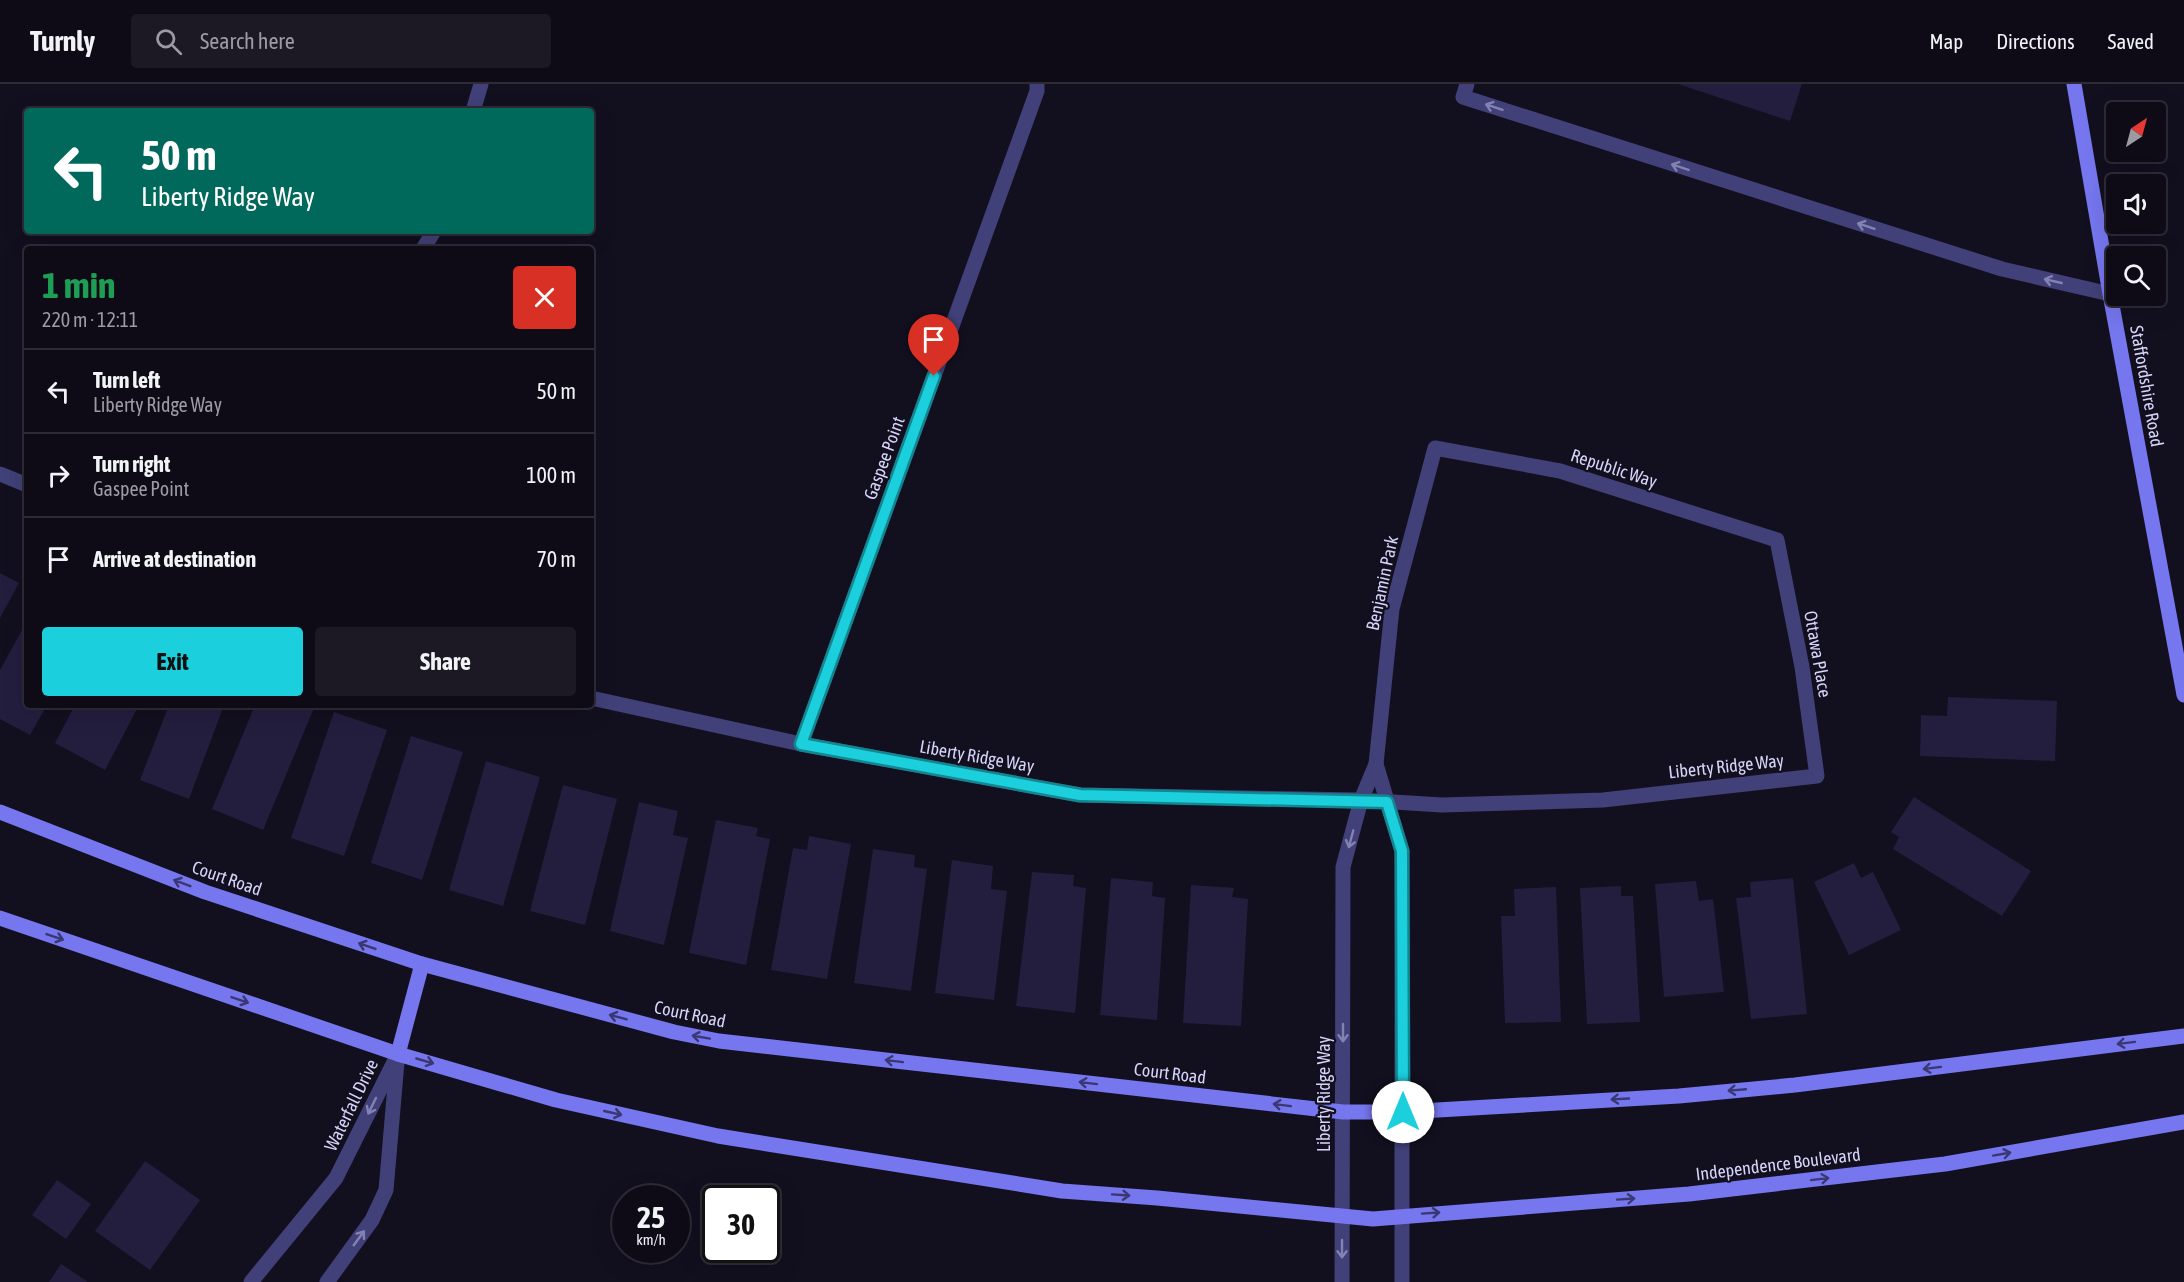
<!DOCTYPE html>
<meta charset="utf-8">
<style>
:root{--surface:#0e0b17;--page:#1c1924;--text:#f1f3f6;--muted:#9b9ba1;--line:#2e2b36;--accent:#1ccfdd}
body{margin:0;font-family:"Asap Condensed",sans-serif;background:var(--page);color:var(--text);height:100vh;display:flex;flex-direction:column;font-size:22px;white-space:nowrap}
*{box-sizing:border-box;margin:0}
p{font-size:20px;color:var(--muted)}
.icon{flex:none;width:33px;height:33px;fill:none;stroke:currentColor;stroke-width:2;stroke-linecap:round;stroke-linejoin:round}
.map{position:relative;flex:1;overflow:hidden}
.details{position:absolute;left:24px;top:162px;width:570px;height:462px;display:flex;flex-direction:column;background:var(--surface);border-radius:6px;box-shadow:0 6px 24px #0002,0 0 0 2px var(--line)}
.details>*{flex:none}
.guide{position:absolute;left:24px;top:24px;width:570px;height:126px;border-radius:6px;box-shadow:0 6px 24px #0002,0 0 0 2px var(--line);background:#00695c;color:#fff;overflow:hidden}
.needle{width:39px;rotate:36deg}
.fabs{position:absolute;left:2106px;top:18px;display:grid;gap:12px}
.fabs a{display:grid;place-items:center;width:60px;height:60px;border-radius:6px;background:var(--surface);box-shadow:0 6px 24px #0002,0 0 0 2px var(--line);font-size:30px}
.speed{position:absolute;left:612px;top:1101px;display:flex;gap:12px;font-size:30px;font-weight:700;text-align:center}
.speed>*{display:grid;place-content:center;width:78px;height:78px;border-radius:50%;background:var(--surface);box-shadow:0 6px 24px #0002,0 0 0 2px var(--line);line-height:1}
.speed small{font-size:15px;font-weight:400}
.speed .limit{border:3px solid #111;border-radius:9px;background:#fff;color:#111}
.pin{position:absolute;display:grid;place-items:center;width:51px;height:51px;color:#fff;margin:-62px -26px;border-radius:50% 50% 50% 0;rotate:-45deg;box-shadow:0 0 6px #0007}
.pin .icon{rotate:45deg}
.me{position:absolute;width:66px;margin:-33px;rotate:0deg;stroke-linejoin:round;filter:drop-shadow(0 0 4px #0008)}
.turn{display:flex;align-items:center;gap:21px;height:126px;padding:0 18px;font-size:27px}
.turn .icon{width:78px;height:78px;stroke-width:2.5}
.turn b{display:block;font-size:42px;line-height:51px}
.round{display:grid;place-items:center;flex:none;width:63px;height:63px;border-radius:6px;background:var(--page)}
.headline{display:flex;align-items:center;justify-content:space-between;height:102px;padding:0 18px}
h1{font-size:36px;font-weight:700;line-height:45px;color:#1e9e55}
.action{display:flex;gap:12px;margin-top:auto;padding:12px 18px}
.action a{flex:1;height:69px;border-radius:6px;background:var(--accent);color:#111;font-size:24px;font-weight:700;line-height:69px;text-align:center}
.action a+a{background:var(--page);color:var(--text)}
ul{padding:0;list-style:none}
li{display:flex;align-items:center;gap:18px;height:84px;padding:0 18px;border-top:2px solid var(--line)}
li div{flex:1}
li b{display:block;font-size:22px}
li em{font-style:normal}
header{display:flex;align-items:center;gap:36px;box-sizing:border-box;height:84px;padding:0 30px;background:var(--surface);border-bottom:2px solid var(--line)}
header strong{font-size:28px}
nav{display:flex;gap:33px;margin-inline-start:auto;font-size:21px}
.search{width:420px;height:54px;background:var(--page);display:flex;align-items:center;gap:15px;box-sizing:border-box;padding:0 21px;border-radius:6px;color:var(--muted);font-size:22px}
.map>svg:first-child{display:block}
.building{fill:#231e3e}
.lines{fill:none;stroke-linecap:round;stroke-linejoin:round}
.service{stroke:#414078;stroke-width:15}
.minor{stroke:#414078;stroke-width:15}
.secondary{stroke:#7676ee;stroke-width:15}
.oneway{stroke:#8482b2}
.oneway2{stroke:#3a3872}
.route-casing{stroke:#128790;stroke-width:15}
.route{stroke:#1ccfdd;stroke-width:10}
.labels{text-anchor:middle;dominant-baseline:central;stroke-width:4.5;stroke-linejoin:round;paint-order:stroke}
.street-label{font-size:18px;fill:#d6d3f9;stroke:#120f1f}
</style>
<header>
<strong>Turnly</strong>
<div class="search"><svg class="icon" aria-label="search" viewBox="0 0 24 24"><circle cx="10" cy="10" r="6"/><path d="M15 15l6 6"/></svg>Search here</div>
<nav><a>Map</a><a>Directions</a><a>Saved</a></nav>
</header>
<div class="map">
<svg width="2184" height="1198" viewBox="0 0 2184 1198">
<rect width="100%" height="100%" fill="#120f1f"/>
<g class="building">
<polygon points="1678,0 1802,0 1790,37"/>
<polygon points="0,489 19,499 0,534"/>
<polygon points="27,537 27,621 47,621 30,651 0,635 0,586"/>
<polygon points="1948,613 2057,617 2055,677 1920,672 1921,631 1947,632"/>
<polygon points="75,621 139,621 105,686 55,659"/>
<polygon points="169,621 224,621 189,715 140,696"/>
<polygon points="255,621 306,621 314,624 263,746 212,725"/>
<polygon points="334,628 387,646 344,772 291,754"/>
<polygon points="411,652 463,668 422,796 371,779"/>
<polygon points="486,677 540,693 503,822 449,806"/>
<polygon points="563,701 617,715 585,841 530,827"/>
<polygon points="1914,713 2031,787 2002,832 1893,765 1899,753 1891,748"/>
<polygon points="639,718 678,727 673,751 688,754 664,861 610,847"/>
<polygon points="716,736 758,744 756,752 770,755 746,881 689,869"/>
<polygon points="809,752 851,760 827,895 771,886 793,764 807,766"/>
<polygon points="873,765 915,771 914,783 927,785 911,907 854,899"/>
<polygon points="952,776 993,782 991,805 1007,807 994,916 935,909"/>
<polygon points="1854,779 1861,794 1873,788 1901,846 1849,871 1814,798"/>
<polygon points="1032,788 1074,791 1073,802 1086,804 1075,929 1016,922"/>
<polygon points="1111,794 1153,798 1152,812 1165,814 1157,936 1100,931"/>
<polygon points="1793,794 1807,930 1751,935 1736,814 1751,813 1750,798"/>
<polygon points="1696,797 1699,817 1713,815 1724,908 1664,913 1655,800"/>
<polygon points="1191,801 1234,804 1232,813 1248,815 1241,942 1183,939"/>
<polygon points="1621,802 1621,812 1633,812 1640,938 1587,940 1580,804"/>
<polygon points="1556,803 1561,938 1505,939 1501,832 1515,832 1514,805"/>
<polygon points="145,1077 200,1116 150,1186 95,1147"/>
<polygon points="57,1096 91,1120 66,1155 32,1131"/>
<polygon points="61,1180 88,1198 49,1198"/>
</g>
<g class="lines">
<polyline class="service" points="1467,0 1463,13 2002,185 2110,210"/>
<g class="minor">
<polyline points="473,27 481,0"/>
<polyline points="423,165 434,147"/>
<polyline points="0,390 27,401"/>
<polyline points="591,614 801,660 1080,711 1361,716 1442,721 1603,716 1817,692 1802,583 1777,456 1560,387 1435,364 1392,525 1376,680 1361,716 1343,783 1342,1198"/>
<polyline points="801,660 1037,7 1037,0"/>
<polyline points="1376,680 1402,767 1402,1198"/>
<polyline points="251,1198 336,1094 398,970"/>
<polyline points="327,1198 372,1136 386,1106 397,978"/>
</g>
<g class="secondary">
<polyline points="2074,0 2110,210 2184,611"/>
<polyline points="0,728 205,808 422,880 674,948 719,957 1343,1028 1403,1028 1679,1012 1795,1001 2184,952"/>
<polyline points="0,834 398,970 556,1016 718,1052 1062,1107 1157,1114 1373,1135 1689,1110 1945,1080 2184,1038"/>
<polyline points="398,970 422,880"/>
</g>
</g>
<defs><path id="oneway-shaft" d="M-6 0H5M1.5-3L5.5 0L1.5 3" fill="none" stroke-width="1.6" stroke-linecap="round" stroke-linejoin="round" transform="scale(1.5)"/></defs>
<g class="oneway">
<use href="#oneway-shaft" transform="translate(1494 23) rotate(-162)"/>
<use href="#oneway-shaft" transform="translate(1680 83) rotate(-162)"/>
<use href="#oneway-shaft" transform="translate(1866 142) rotate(-162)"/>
<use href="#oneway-shaft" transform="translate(2053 197) rotate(-167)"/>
<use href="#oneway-shaft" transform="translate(1351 755) rotate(105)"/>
<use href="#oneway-shaft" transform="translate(1343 949) rotate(90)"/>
<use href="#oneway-shaft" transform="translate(372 1022) rotate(116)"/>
<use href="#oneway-shaft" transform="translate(359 1154) rotate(-54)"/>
<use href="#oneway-shaft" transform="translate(1342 1165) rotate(90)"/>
</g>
<g class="oneway2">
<use href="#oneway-shaft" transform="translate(182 799) rotate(-159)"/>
<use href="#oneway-shaft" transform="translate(55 853) rotate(19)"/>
<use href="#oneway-shaft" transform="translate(367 862) rotate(-161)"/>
<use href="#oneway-shaft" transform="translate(240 916) rotate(19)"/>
<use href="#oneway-shaft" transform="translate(618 933) rotate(-165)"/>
<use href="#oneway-shaft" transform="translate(701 953) rotate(-170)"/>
<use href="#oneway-shaft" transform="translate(2126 959) rotate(173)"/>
<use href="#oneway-shaft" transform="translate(425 977) rotate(16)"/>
<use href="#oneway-shaft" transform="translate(894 977) rotate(-173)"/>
<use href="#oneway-shaft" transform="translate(1932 984) rotate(173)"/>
<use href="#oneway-shaft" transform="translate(1088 999) rotate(-173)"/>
<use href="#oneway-shaft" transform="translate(1737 1006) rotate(175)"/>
<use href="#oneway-shaft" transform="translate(1620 1015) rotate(177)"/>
<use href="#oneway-shaft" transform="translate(1282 1021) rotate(-173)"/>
<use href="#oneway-shaft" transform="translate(613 1029) rotate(13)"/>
<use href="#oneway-shaft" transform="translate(2002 1070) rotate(-10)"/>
<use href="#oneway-shaft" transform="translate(1820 1095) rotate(-7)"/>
<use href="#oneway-shaft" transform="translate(1121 1111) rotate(4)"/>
<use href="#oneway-shaft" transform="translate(1626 1115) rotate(-4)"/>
<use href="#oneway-shaft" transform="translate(1431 1129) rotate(-4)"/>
</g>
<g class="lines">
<defs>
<polyline id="route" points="934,292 801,660 1080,711 1387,718 1402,767 1403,1028"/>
</defs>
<use href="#route" class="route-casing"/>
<use href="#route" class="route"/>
</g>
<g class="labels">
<g class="street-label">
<text transform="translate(2147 302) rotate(80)">Staffordshire Road</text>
<text transform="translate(884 374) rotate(-70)">Gaspee Point</text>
<text transform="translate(1614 384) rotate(18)">Republic Way</text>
<text transform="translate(1382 499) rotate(-78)">Benjamin Park</text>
<text transform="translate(1818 570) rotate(80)">Ottawa Place</text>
<text transform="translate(977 672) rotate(10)">Liberty Ridge Way</text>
<text transform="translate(1726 682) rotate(-6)">Liberty Ridge Way</text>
<text transform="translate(227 794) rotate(19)">Court Road</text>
<text transform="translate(690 930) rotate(12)">Court Road</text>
<text transform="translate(1170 989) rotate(7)">Court Road</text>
<text transform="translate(1323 1010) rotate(-90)">Liberty Ridge Way</text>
<text transform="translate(351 1021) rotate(-64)">Waterfall Drive</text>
<text transform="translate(1778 1080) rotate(-7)">Independence Boulevard</text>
</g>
</g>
</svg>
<div class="fabs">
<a><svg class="needle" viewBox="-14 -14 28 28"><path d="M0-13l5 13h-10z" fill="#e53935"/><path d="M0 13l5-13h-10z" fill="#9b9ba1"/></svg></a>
<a><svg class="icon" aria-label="sound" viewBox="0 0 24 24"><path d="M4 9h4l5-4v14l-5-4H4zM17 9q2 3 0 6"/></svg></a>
<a><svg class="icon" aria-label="search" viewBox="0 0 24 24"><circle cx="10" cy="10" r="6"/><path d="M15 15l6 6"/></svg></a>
</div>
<div class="speed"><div>25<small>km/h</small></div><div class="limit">30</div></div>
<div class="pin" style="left:934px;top:292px;background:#d93025"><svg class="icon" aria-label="arrive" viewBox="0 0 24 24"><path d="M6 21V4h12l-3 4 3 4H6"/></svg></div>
<svg class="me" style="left:1403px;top:1028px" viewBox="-20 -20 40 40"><circle r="19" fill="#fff"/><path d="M0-13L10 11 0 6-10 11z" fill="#1ccfdd"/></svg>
<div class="guide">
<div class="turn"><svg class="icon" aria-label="left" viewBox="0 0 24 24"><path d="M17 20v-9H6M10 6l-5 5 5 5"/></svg><div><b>50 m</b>Liberty Ridge Way</div></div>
</div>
<section class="details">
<div class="headline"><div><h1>1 min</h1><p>220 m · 12:11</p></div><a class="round" style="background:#d93025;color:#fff"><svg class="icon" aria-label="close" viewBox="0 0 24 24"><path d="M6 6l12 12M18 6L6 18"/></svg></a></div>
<ul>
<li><svg class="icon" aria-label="left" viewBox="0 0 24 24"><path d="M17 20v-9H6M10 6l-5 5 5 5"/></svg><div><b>Turn left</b><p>Liberty Ridge Way</p></div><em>50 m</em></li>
<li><svg class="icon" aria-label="right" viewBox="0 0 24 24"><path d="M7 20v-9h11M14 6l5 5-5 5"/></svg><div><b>Turn right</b><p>Gaspee Point</p></div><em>100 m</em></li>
<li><svg class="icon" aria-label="arrive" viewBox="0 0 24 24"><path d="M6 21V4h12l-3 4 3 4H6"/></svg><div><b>Arrive at destination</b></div><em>70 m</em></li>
</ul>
<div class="action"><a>Exit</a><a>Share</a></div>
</section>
</div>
